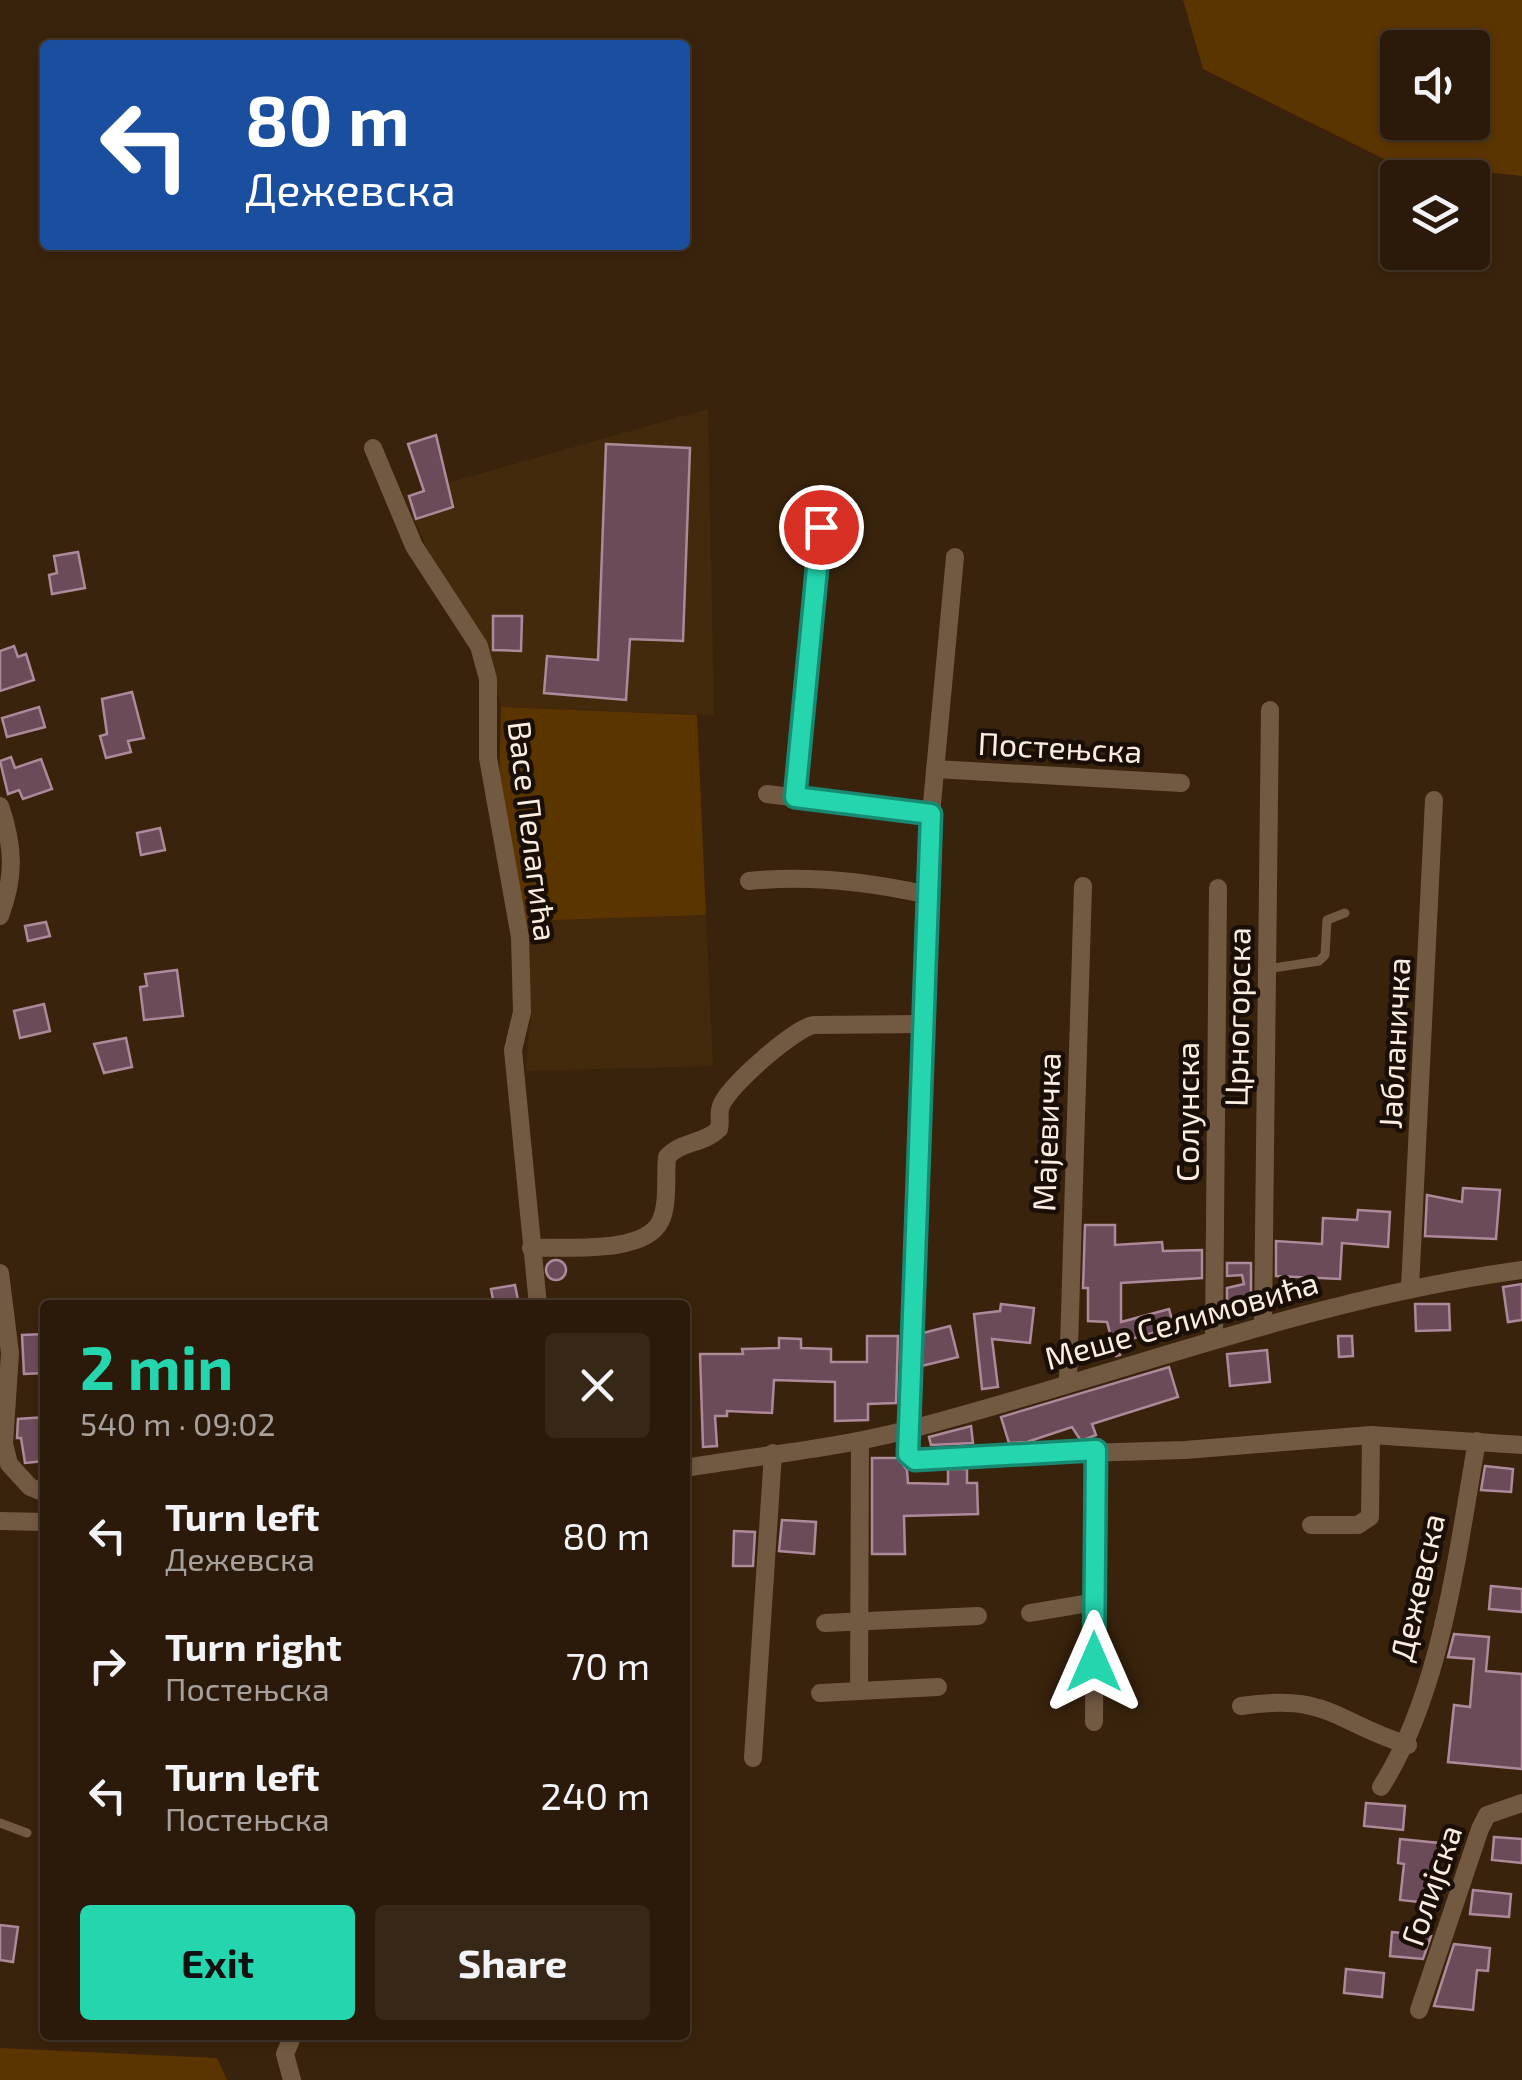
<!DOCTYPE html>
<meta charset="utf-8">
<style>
:root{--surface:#2b1a09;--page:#372717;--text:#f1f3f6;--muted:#a6a19c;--line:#47382a;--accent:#25d5ae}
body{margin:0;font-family:"Exo 2",sans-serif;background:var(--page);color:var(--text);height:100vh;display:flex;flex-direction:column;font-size:38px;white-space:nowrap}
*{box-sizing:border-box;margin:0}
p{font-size:32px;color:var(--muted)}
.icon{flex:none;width:55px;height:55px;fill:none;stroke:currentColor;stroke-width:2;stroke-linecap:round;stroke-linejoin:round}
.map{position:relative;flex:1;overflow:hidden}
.panel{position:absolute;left:40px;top:1300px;width:650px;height:740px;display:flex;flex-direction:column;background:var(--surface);border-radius:10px;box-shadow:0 2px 8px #0004,0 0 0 2px var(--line)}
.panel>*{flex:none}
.hud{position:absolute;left:40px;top:40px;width:650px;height:210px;border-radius:10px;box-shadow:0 2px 8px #0004,0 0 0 2px var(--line);background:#1a4fa0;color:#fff;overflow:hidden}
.fabs{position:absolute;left:1380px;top:30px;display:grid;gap:20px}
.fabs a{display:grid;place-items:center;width:110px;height:110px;border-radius:10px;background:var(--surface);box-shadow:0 2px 8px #0004,0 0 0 2px var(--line);font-size:50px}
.pin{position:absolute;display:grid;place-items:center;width:85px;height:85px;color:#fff;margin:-42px;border:5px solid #fff;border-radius:50%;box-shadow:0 2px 10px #0007}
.me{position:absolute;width:110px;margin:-55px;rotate:0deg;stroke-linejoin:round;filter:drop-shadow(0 0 8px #0008)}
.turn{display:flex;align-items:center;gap:35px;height:210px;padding:0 40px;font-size:45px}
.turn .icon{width:130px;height:130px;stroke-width:2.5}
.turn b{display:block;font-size:70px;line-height:85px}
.round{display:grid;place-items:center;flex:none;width:105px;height:105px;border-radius:10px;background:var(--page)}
.headline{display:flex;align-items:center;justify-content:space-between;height:170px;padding:0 40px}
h1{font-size:60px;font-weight:700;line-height:75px;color:var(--accent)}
.cta{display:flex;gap:20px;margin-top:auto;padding:20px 40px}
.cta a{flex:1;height:115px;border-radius:10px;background:var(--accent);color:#111;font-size:40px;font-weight:700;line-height:115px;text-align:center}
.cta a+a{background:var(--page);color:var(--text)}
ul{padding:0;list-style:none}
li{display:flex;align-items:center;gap:30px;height:130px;padding:0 40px}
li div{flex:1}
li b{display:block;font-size:38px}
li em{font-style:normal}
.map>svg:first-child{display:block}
.built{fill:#442a0c}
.green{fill:#5b3500;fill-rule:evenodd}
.building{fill:#6b4b59;stroke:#ad8999;stroke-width:2.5}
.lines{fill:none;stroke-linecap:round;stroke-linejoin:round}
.lane{stroke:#725a42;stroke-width:9}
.street{stroke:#725a42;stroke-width:18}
.route-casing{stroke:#188a71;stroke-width:25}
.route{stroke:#25d5ae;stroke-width:18}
.labels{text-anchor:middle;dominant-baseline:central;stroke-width:9;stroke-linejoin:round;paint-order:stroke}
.street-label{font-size:32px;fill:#fbeddf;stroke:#190f06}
</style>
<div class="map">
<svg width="1522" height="2080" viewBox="0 0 1522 2080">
<rect width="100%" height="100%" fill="#39230c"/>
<g class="built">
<polygon points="708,409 714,715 501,707 487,646 428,551 405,495"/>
<polygon points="706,915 713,1066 526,1071 531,1009 525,921"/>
</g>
<g class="green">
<path d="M1183,0H1522V176L1390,162L1203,69ZM1398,48H1472V122H1398Z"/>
<polygon points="501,707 697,715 706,915 525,921 499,789"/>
<polygon points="0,2048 217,2058 227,2080 0,2080"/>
</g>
<g class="building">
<polygon points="436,435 453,507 416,519 409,496 424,491 408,444"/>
<polygon points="606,444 690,448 683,641 630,639 626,700 544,693 547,656 598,660"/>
<polygon points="78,552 85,588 52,594 49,575 57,573 54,556"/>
<polygon points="493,616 522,616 521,651 493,650"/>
<polygon points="14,646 18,657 26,654 34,680 0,691 0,651"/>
<polygon points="132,692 144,738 128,741 131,752 106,758 100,736 107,734 102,699"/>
<polygon points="39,707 45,727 7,737 2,718"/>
<polygon points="11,757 15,768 41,759 52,789 23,799 19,790 8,794 0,761"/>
<polygon points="160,828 165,850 141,855 137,833"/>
<polygon points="46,922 50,936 28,941 25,926"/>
<polygon points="177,970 183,1016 144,1020 140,987 147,986 145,974"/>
<polygon points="44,1004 50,1031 20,1038 14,1011"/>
<polygon points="126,1038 132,1067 104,1073 94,1044"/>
<polygon points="1463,1188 1500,1190 1496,1239 1425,1236 1427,1195 1462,1202"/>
<polygon points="1358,1210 1390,1212 1388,1247 1342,1243 1340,1279 1276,1276 1276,1241 1322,1244 1323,1218 1357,1220"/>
<polygon points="1085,1225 1115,1225 1115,1245 1162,1242 1163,1251 1202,1250 1202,1278 1121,1283 1121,1322 1169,1309 1174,1327 1120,1342 1120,1355 1116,1356 1107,1322 1088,1321 1088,1288 1083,1288"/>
<circle cx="556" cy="1270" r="10"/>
<polygon points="1227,1263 1251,1263 1251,1310 1227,1310 1227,1288 1244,1284 1242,1275 1227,1276"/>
<polygon points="1522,1284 1522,1320 1508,1322 1503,1287"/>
<polygon points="515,1285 519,1305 494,1305 491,1289"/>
<polygon points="1001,1304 1034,1308 1030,1343 992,1339 998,1387 982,1389 974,1314 1000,1311"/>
<polygon points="1415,1304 1449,1304 1450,1330 1416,1331"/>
<polygon points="950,1326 958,1357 922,1366 923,1333"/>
<polygon points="45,1334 45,1373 24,1374 22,1335"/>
<polygon points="867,1336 898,1336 896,1403 868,1404 868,1420 835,1421 835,1382 774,1380 772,1413 727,1411 727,1416 715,1416 717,1446 703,1447 700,1354 743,1354 742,1349 779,1348 779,1338 801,1339 801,1348 831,1349 831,1362 867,1362"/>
<polygon points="1338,1336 1352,1336 1353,1356 1339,1357"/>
<polygon points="1267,1350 1270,1382 1230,1386 1227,1354"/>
<polygon points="1169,1367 1178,1397 1092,1424 1096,1435 1081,1441 1072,1427 1027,1442 1009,1443 1001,1417"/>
<polygon points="45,1417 45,1461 25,1463 21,1438 17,1438 18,1419"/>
<polygon points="971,1426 973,1443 931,1445 929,1437"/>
<polygon points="872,1458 898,1458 907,1470 908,1483 948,1484 948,1469 967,1469 967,1483 977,1483 978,1514 904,1516 905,1554 872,1554"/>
<polygon points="1485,1466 1513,1469 1511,1492 1481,1490"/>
<polygon points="782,1520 816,1522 814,1554 779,1551"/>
<polygon points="734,1531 755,1532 753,1566 733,1566"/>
<polygon points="1491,1586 1522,1589 1522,1612 1489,1609"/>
<polygon points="1454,1634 1489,1637 1486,1671 1522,1674 1522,1769 1448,1762 1454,1705 1470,1707 1474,1659 1448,1657"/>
<polygon points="1366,1803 1405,1806 1403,1830 1364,1826"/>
<polygon points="1494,1837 1522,1839 1522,1863 1492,1860"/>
<polygon points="1400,1839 1439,1843 1439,1904 1400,1900 1404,1864 1398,1863"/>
<polygon points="1473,1890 1511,1894 1509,1917 1470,1914"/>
<polygon points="0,1925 18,1927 13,1962 0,1960"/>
<polygon points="1392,1932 1431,1936 1423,1959 1390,1956"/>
<polygon points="1454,1944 1490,1948 1488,1971 1477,1970 1473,2010 1434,2006"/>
<polygon points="1346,1969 1384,1973 1382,1997 1344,1993"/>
</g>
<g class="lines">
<g class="lane">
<polyline points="1267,969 1319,961 1325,955 1327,920 1345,913"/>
<polyline points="0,1823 27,1833"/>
</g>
<g class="street">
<polyline points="373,448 414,546 479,646 488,679 488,758 520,937 522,1012 513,1050 538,1305"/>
<polyline points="955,557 931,814 907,1429 911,1458 1185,1450 1371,1435 1522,1445"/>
<polyline points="935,769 1181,783"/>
<polyline points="767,794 931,814"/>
<polyline points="795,797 821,527"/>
<path d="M0,806C14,847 15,876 0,916"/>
<path d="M749,881C808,875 870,882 928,895"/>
<path d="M531,1248C564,1246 643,1255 660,1222C669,1205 665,1176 667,1157C681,1141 704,1144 719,1129C721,1122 718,1113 721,1106C728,1086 796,1027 814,1025L925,1024"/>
<polyline points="0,1273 10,1353 4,1444 9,1464 30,1487 45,1493"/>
<polyline points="1410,1288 1434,800"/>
<polyline points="1263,1324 1270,710"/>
<polyline points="1214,1337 1218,888"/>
<polyline points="1068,1380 1083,886"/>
<path d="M685,1468C757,1456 832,1449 903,1431C1111,1378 1307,1299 1522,1270"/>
<polyline points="0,1521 45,1522"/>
<polyline points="1311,1525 1358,1525 1370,1517 1371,1435"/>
<polyline points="1030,1613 1095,1602"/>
<polyline points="825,1623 978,1616"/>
<polyline points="859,1691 860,1441"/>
<polyline points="820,1693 938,1687"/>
<path d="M1241,1706C1330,1693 1334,1722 1408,1745"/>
<polyline points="1094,1722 1096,1451"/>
<polyline points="753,1758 773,1453"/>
<path d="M1381,1787C1442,1691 1457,1553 1477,1441"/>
<polyline points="1419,2010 1480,1829 1487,1815 1522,1803"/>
<polyline points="292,2080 285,2054 293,2035"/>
</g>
</g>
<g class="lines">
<defs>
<polyline id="route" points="821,527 795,797 931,814 908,1454 915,1460 1096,1450 1094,1662"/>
</defs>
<use href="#route" class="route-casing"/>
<use href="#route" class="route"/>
</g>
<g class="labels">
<g class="street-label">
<text transform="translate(1060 746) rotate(3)">Постењска</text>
<text transform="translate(534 831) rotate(83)">Васе Пелагића</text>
<text transform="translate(1236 1017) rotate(-89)">Црногорска</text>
<text transform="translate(1393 1043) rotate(-87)">Јабланичка</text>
<text transform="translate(1186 1112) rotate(-90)">Солунска</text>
<text transform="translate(1045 1132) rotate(-88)">Мајевичка</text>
<text transform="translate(1181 1319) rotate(-16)">Меше Селимовића</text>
<text transform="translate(1416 1587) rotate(-77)">Дежевска</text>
<text transform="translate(1430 1885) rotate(-71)">Голијска</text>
</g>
</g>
</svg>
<div class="fabs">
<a><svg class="icon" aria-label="sound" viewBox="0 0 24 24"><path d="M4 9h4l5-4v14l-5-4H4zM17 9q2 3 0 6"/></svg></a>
<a><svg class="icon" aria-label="layers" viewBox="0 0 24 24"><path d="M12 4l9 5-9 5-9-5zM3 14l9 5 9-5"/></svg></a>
</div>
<div class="pin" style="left:821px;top:527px;background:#d93025"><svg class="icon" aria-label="arrive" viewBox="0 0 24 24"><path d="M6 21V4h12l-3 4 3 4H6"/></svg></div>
<svg class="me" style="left:1094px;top:1662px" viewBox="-20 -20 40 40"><path d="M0-17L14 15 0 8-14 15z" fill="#25d5ae" stroke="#fff" stroke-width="4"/></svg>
<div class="hud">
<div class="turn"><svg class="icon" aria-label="left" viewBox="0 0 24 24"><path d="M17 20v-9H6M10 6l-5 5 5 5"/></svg><div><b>80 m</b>Дежевска</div></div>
</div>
<section class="panel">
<div class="headline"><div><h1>2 min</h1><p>540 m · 09:02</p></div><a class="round"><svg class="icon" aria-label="close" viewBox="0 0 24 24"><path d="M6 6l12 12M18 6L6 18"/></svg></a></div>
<ul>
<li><svg class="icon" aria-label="left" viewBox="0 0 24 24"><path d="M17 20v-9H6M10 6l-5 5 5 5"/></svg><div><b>Turn left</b><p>Дежевска</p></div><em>80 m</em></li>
<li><svg class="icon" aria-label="right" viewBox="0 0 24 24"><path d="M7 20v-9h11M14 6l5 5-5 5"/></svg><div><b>Turn right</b><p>Постењска</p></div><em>70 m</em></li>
<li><svg class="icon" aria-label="left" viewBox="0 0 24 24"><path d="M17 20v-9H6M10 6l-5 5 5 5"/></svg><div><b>Turn left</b><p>Постењска</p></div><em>240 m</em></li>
</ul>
<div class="cta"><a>Exit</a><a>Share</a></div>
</section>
</div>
